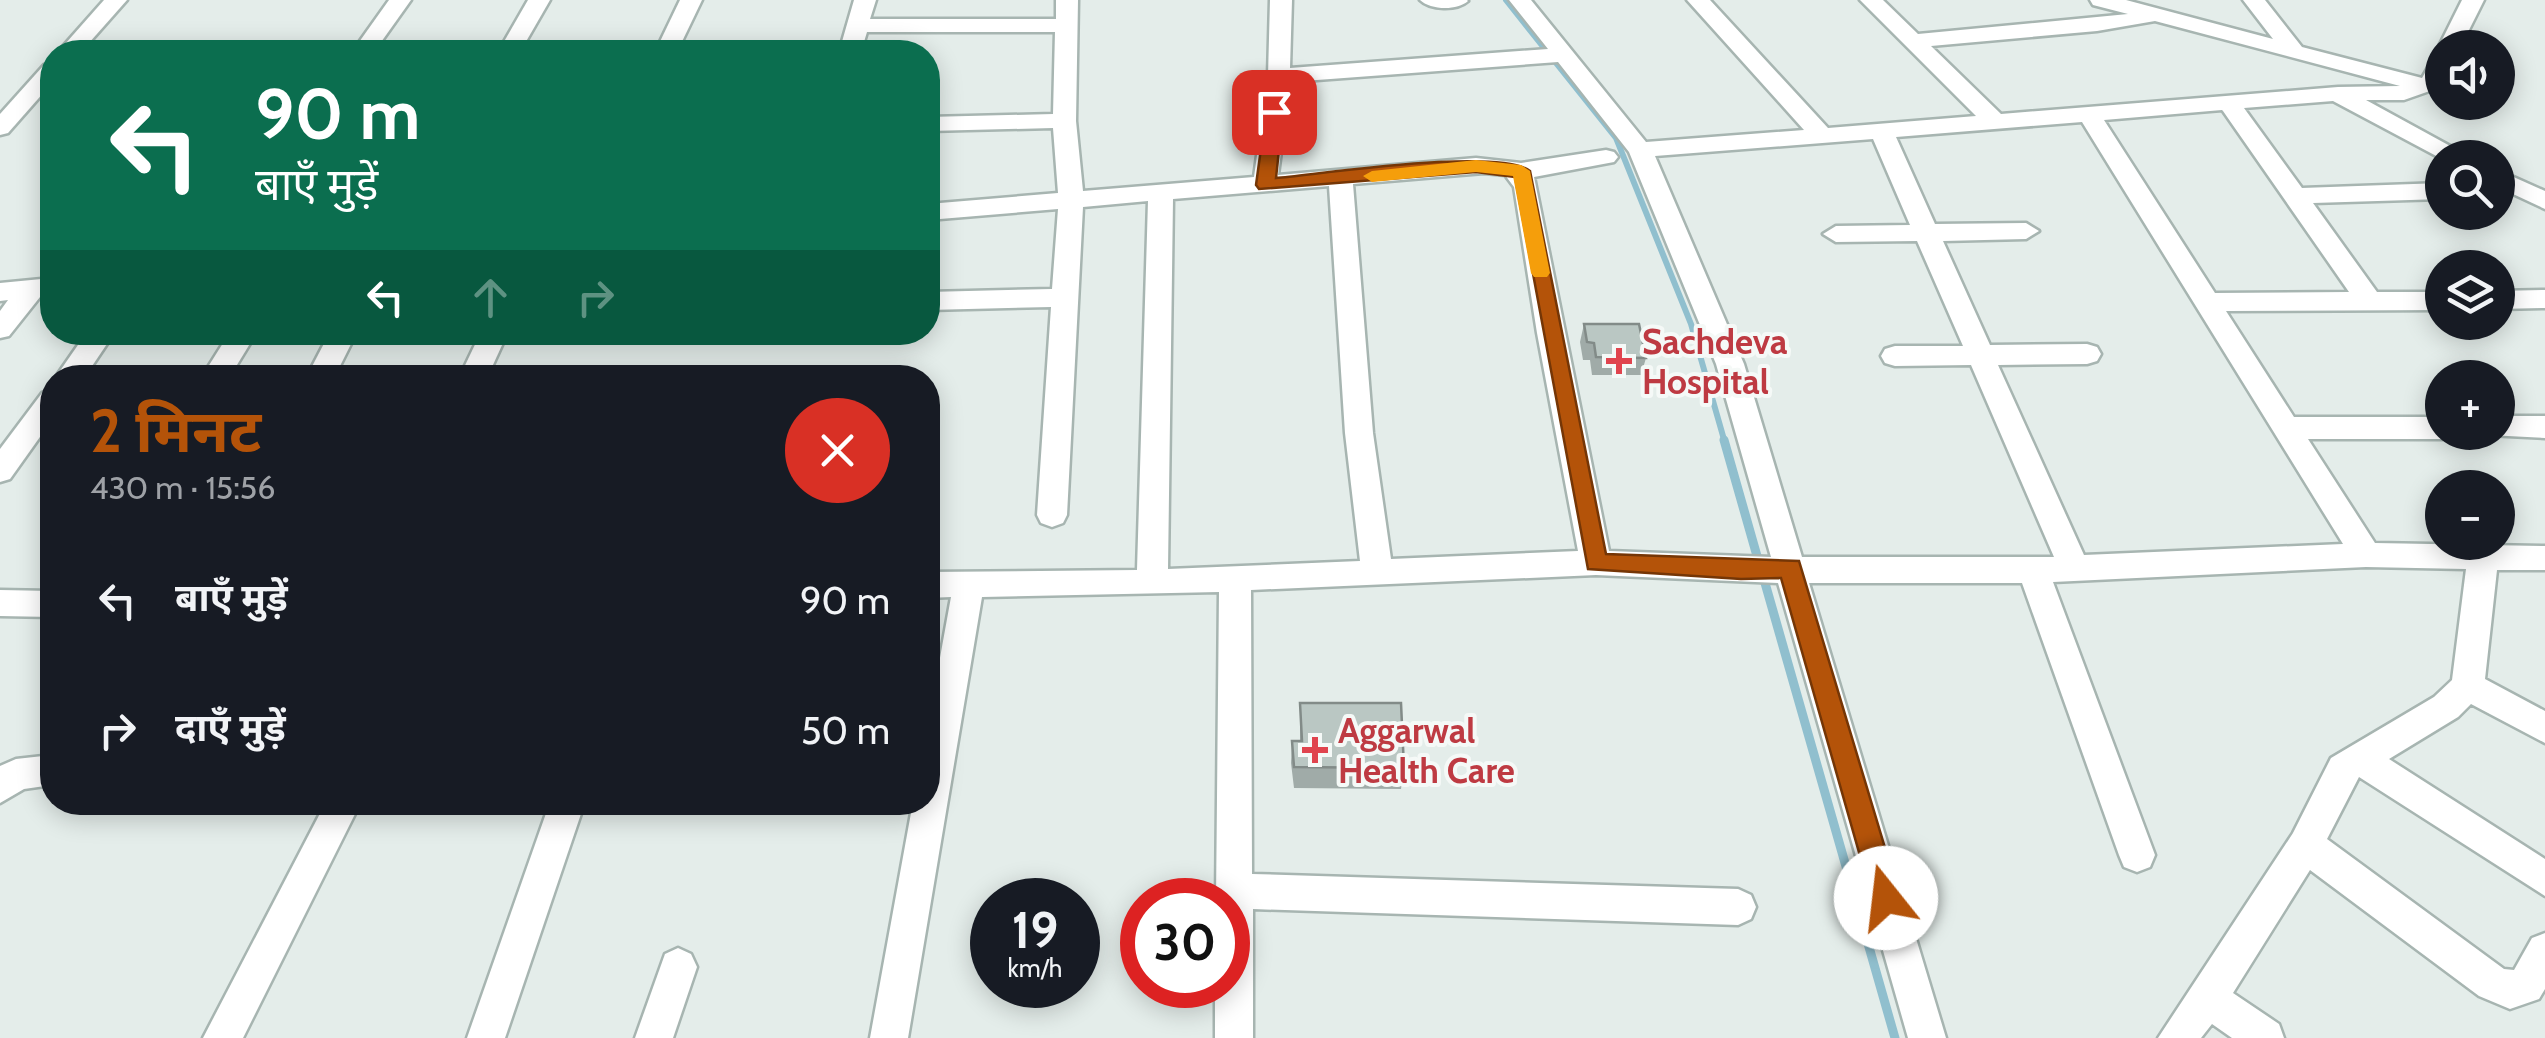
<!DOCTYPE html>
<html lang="hi">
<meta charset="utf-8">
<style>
:root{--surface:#171b24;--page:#20242c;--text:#f1f3f6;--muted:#9ea1a6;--accent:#b45309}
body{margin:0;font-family:Cabin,"Noto Sans Devanagari",sans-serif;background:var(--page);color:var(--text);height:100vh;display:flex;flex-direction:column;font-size:38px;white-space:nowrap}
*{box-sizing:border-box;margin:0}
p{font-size:32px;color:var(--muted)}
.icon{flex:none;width:55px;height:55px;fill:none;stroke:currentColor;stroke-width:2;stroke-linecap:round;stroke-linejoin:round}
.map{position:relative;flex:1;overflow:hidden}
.sheet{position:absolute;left:40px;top:365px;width:900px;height:450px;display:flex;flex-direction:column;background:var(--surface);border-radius:40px;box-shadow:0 5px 25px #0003}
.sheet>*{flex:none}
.top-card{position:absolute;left:40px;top:40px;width:900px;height:305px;border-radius:40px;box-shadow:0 5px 25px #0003;background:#0b6e4f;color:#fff;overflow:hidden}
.buttons{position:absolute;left:2425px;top:30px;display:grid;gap:20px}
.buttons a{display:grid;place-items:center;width:90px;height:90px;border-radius:50%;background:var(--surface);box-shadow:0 5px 25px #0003;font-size:50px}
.speed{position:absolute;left:970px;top:878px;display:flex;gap:20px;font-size:50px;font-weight:700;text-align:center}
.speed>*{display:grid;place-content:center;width:130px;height:130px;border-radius:50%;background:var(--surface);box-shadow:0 5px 25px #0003;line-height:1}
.speed small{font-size:25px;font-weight:400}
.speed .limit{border:15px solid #d22;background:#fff;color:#111}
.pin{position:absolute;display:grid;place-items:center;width:85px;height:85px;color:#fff;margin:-42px;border-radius:20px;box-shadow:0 5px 15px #0006}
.me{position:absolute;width:110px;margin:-55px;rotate:344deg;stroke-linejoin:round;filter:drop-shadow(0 0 8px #0008)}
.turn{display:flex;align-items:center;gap:35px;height:210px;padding:0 50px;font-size:45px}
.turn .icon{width:130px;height:130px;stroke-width:2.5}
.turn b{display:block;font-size:70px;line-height:85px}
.lanes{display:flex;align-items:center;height:95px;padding:0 50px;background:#0003;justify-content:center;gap:50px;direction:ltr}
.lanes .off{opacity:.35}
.round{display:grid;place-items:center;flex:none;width:105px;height:105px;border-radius:52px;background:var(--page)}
.overview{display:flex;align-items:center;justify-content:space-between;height:170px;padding:0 50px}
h1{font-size:60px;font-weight:700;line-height:75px;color:var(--accent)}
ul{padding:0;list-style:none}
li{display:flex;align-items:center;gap:30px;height:130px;padding:0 50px}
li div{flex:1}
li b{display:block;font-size:38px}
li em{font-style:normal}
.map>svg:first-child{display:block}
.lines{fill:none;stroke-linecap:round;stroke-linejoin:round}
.stream-far1{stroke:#90bfce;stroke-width:6}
.stream{stroke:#90bfce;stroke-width:9}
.minor-casing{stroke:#a7b5b1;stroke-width:5}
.minor{fill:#fff;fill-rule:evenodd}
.wall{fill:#a0aba8}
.building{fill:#bac7c3;stroke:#828b88;stroke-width:2.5}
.route{fill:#b45309;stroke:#753606;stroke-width:2.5}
.slow{fill:#f59e0b}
.health-dot{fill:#e0444e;stroke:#f5f9f7;stroke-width:4}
.labels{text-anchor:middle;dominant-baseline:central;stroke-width:8;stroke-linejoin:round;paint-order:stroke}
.health-label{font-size:35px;font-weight:bold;fill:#be3a42;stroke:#f5f9f7;text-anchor:start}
</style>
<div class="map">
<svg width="2545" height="1038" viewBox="0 0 2545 1038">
<rect width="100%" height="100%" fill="#e4edea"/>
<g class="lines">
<polyline class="stream-far1" points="1506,0 1616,138 1691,324 1725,443"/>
<g class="stream">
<polyline points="1724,440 1759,563"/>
<polyline points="1763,576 1895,1038"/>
</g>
<defs>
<g id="minor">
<polygon points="104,0 127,0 81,52 58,52"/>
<polygon points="389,0 411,0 374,52 352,52"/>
<polygon points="528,0 550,0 520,52 498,52"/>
<polygon points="680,0 702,0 677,52 655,52"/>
<path d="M854,0H876L870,19H1056V0H1078L1076,121L1083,191L1254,177L1268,76L1270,0H1292L1290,68L1548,49L1509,0H1531L1646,142L1804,130L1687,0H1710L1828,128L1976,116L1860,0H1883L1918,34L2128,14L2093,5L2090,0H2126L2273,39L2243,0H2265L2302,47L2422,78L2434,57L2442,55L2441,87L2404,100H2366L2472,158L2442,159L2333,101L2244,108L2302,188L2442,183V199L2313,203L2377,292H2442V310L2226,311L2294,417H2442V432H2454L2442,439H2308L2375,543L2545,546V570H2497L2485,679L2545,711V743L2471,704L2458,717L2389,759L2545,859V896L2359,777L2327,839L2504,969L2514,970L2532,938L2545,933V989L2539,999L2510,1009L2479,996L2310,870L2233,993L2279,1024L2284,1038H2232L2212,1024L2201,1038H2158L2293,833L2331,758L2434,697L2452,680L2466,569L2366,567L2053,582L2155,855L2150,867L2137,872L2124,867L2119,855L2022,583H1809L1946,1038H1908L1778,583L1596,575L1251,590L1252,874L1738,889L1751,895L1756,907L1751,919L1738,925L1253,909V1038H1215V985H1228V900H1216L1219,592L982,597L908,1038H870L913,802H928V724L951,597L928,598V572L1137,570L1148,201L1083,207L1067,515L1063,523L1052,527L1041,523L1037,515L1051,307L928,310V292L1052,289L1058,209L928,220V204L1058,193L1053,128L928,131V117L1053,114L1055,32H867L861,52H839ZM2155,21L2400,86L2338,87L2001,114L1931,46L2097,31ZM1558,62L1629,152L1716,364L1771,557L1609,551L1534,177L1614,162L1618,157L1614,152L1606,150L1521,163L1476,158L1278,175L1290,82ZM2222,110L2223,111L2349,292L2215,293L2104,120ZM2082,122L2343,544L2084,555L1998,365L2087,364L2097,361L2101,354L2097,347L2087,344L1990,345L1943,241L2026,239L2039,231L2026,223L1935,224L1896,137ZM1873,139L1910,225L1836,226L1823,234L1836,242L1917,241L1963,346H1895L1885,349L1881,356L1885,363L1895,366L1971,365L2054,557H1802L1744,364L1655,156ZM1484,173L1505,175L1514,187L1537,333L1578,551L1391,559L1373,433L1353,184ZM1329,186L1345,433L1360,561L1168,569L1173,199Z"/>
<path d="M1420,0H1467L1468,1C1457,11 1430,10 1420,0Z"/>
<polygon points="2462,0 2484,0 2460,48 2442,48 2441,53 2438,48"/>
<polygon points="52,63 52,83 8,133 0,135 0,114 44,65"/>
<polygon points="2498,170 2545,191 2545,209 2498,187"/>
<polygon points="52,278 52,296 40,297 9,336 0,338 0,311 8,300 0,301 0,283"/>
<polygon points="2545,290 2545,308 2498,309 2498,291"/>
<polygon points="87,332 115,332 84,378 55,378"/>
<polygon points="230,332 257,332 229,378 201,378"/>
<polygon points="330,332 357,332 334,378 306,378"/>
<polygon points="481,332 508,332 487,378 459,378"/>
<polygon points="52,390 52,420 10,479 0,482 0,449 42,393"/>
<polygon points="2498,416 2545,416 2545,438 2488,435 2498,432"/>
<polygon points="0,590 52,591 52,617 0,616"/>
<polygon points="52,755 52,785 24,789 0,803 0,766 16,759"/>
<polygon points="326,802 361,802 243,1038 203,1038"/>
<polygon points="550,802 585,802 505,1038 467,1038"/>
<polygon points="678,948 691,954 697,967 673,1038 635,1038 665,954"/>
</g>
</defs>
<use href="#minor" class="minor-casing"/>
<use href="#minor" class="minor"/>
</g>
<g class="wall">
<polygon points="1584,324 1646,358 1641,375 1592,375 1590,360 1583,360 1580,342"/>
<polygon points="1300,703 1404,768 1401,789 1294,788 1291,763 1292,741 1300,741"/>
</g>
<g class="building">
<polygon points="1584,324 1639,324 1646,358 1596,357 1594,343 1587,342"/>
<polygon points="1300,703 1401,703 1404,768 1294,767 1292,741 1302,741"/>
</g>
<path class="route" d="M1274,107L1283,112L1276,178C1322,174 1499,147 1530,171L1606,554L1799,561L1900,898L1896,908L1886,911L1876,908L1872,898L1781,578L1741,579L1588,569L1515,177L1476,172L1259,189L1256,185L1266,112Z"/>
<polygon class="slow" points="1476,160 1521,165 1530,171 1550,273 1547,277 1534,277 1531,273 1513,176 1476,172 1372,182 1363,176 1372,171"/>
<g class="health-dot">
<path d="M1614 346h10v10h10v10h-10v10h-10v-10h-10v-10h10z"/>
<path d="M1310 735h10v10h10v10h-10v10h-10v-10h-10v-10h10z"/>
</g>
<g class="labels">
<g class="health-label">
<text x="1642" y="341">Sachdeva<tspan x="1642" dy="40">Hospital</tspan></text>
<text x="1338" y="730">Aggarwal<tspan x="1338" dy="40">Health Care</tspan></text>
</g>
</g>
</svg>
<div class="buttons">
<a><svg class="icon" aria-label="sound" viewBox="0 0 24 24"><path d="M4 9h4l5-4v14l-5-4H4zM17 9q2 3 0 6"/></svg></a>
<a><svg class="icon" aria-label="search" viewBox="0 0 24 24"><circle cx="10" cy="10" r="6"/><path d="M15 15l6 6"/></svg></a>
<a><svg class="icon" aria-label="layers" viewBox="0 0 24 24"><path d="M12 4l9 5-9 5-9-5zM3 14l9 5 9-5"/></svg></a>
<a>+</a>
<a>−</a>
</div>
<div class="speed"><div>19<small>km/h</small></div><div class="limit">30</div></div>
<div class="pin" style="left:1274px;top:112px;background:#d93025"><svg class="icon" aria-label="arrive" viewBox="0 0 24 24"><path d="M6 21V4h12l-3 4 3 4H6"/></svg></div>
<svg class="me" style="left:1886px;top:898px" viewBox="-20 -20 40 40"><circle r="19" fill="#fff"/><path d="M0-13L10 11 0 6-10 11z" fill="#b45309"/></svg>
<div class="top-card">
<div class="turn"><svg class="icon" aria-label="left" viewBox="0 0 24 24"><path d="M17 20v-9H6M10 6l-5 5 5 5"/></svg><div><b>90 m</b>बाएँ मुड़ें</div></div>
<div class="lanes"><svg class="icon" aria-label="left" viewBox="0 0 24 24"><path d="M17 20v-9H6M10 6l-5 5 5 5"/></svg><svg class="icon off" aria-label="ahead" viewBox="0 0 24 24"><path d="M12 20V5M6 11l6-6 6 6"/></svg><svg class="icon off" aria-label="right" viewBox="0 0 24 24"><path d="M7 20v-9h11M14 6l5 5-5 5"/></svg></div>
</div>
<section class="sheet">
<div class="overview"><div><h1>2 मिनट</h1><p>430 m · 15:56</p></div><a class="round" style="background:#d93025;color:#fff"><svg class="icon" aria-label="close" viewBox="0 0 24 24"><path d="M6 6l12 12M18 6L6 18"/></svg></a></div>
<ul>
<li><svg class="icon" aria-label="left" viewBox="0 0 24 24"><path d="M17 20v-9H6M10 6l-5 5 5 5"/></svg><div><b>बाएँ मुड़ें</b></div><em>90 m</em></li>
<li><svg class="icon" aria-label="right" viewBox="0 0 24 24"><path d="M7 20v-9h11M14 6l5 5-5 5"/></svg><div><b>दाएँ मुड़ें</b></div><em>50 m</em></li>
</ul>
</section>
</div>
